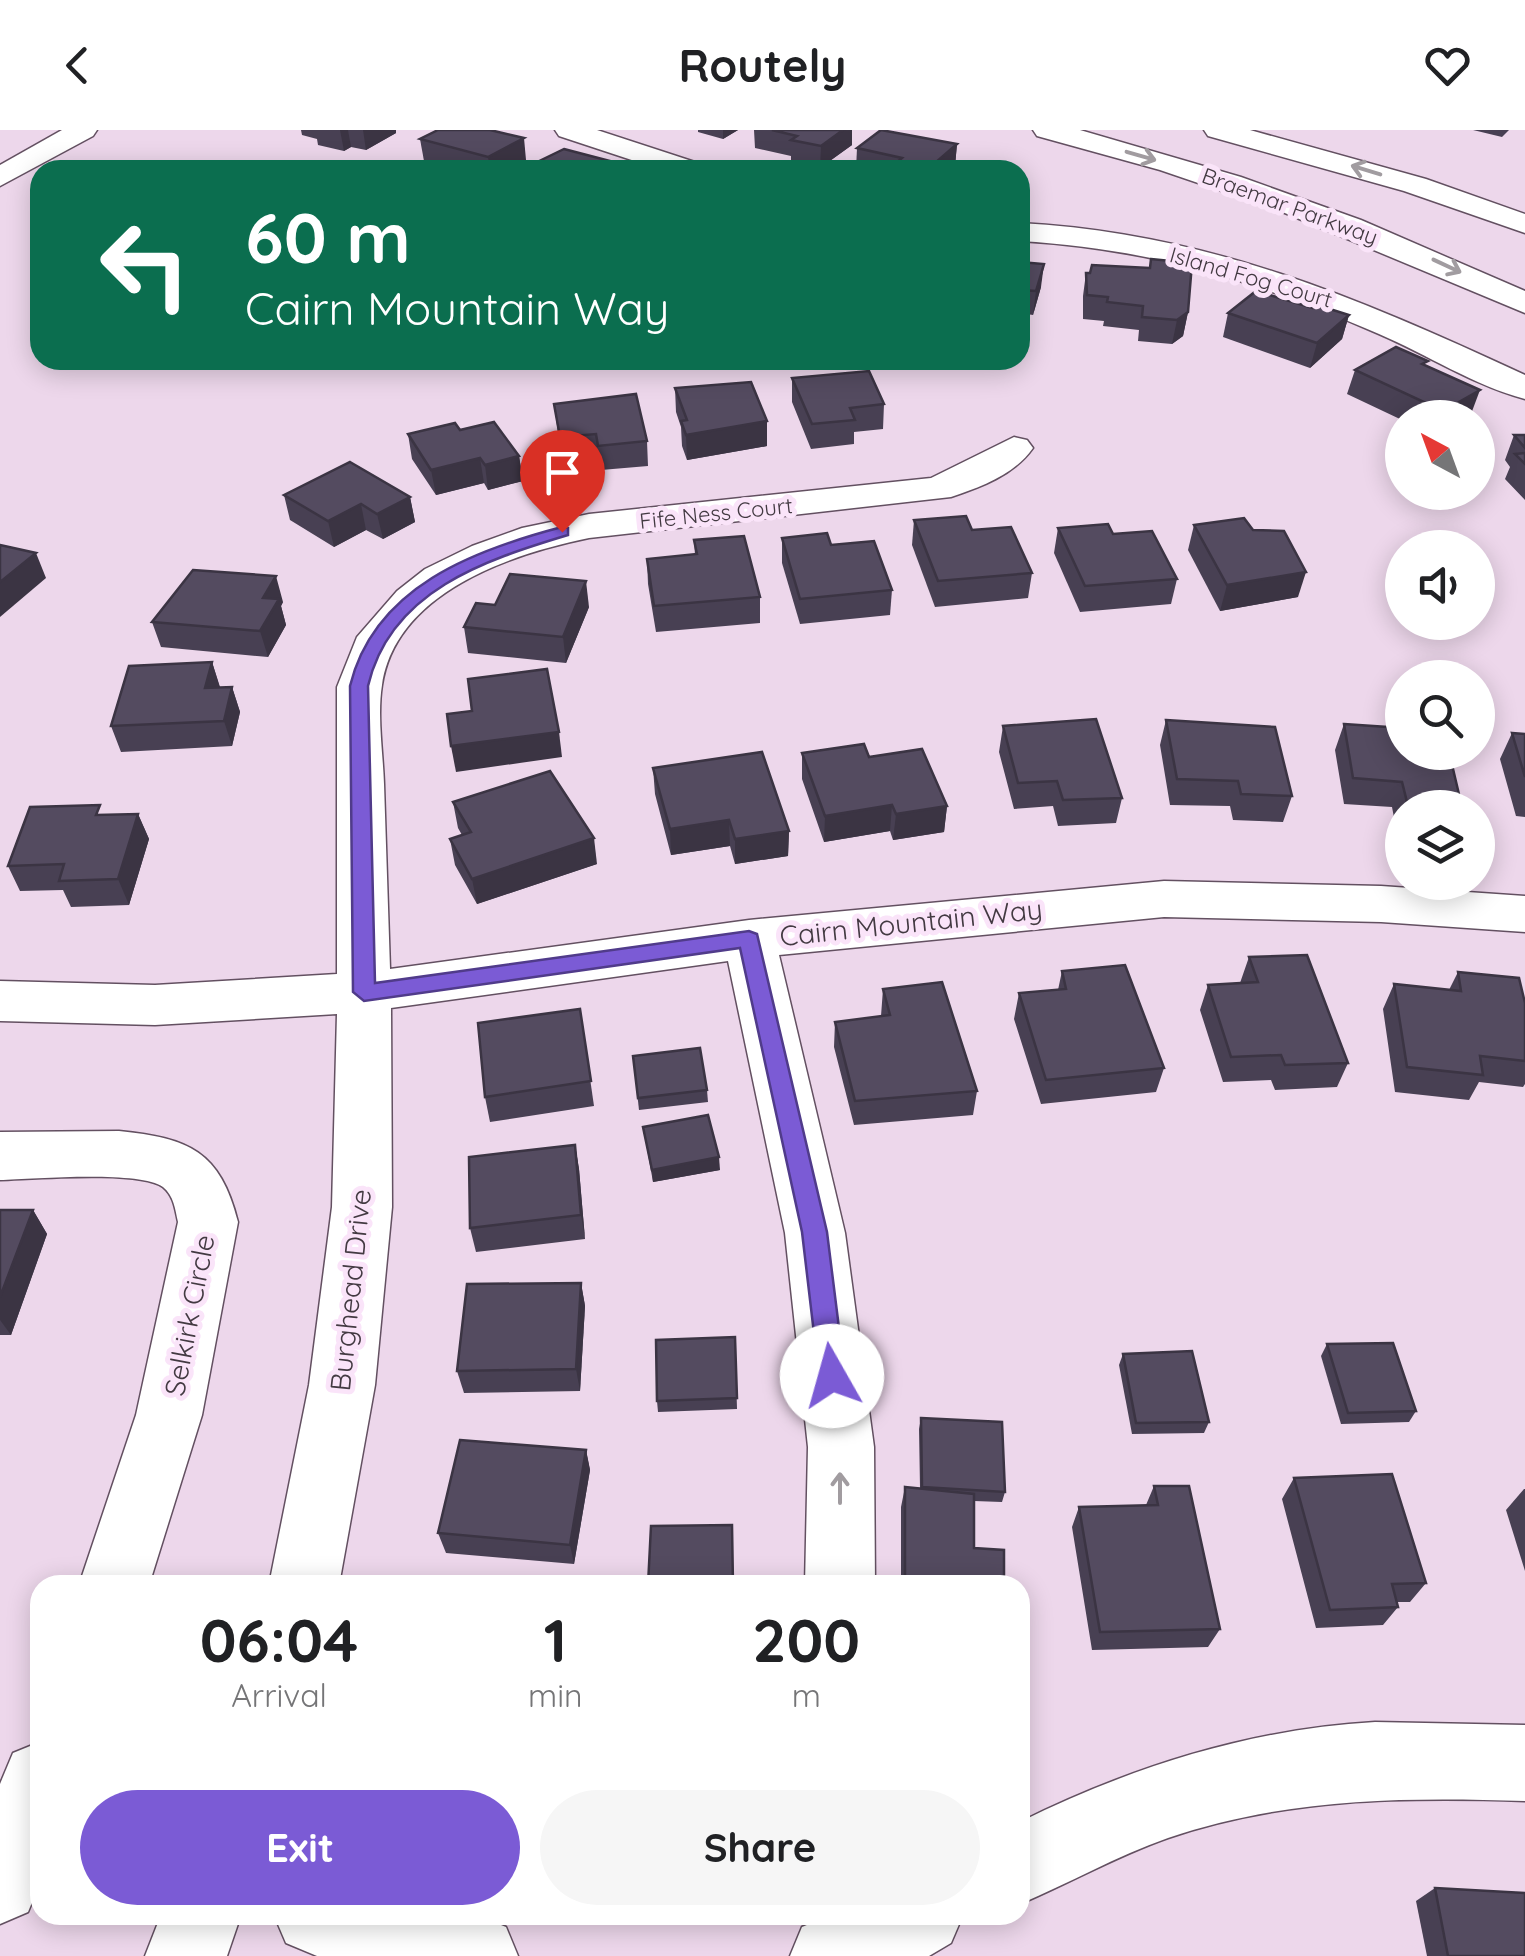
<!DOCTYPE html>
<style>
:root{--surface:#fff;--page:#f6f6f6;--text:#202124;--muted:#757577;--accent:#7b5bd5}
body{margin:0;font-family:Quicksand,sans-serif;background:var(--page);color:var(--text);height:100vh;display:flex;flex-direction:column;font-size:38px;white-space:nowrap}
*{box-sizing:border-box;margin:0}
p{font-size:32px;color:var(--muted)}
.icon{flex:none;width:55px;height:55px;fill:none;stroke:currentColor;stroke-width:2;stroke-linecap:round;stroke-linejoin:round}
.map{position:relative;flex:1;overflow:hidden}
.side{position:absolute;left:30px;top:1445px;width:1000px;height:350px;display:flex;flex-direction:column;background:var(--surface);border-radius:30px;box-shadow:0 5px 25px #0003}
.side>*{flex:none}
.top-card{position:absolute;left:30px;top:30px;width:1000px;height:210px;border-radius:30px;box-shadow:0 5px 25px #0003;background:#0b6e4f;color:#fff;overflow:hidden}
.needle{width:65px;rotate:319deg}
.fabs{position:absolute;left:1385px;top:270px;display:grid;gap:20px}
.fabs a{display:grid;place-items:center;width:110px;height:110px;border-radius:50%;background:var(--surface);box-shadow:0 5px 25px #0003;font-size:50px}
.pin{position:absolute;display:grid;place-items:center;width:85px;height:85px;color:#fff;margin:-102px -42px;border-radius:50% 50% 50% 0;rotate:-45deg;box-shadow:0 0 10px #0007}
.pin .icon{rotate:45deg}
.me{position:absolute;width:110px;margin:-55px;rotate:353deg;stroke-linejoin:round;filter:drop-shadow(0 0 8px #0008)}
.turn{display:flex;align-items:center;gap:35px;height:210px;padding:0 50px;font-size:45px}
.turn .icon{width:130px;height:130px;stroke-width:2.5}
.turn b{display:block;font-size:70px;line-height:85px}
.eta{display:flex;justify-content:space-evenly;align-items:center;height:170px;text-align:center}
.eta b{font-size:60px;font-weight:700;line-height:70px}
.button{display:flex;gap:20px;margin-top:auto;padding:20px 50px}
.button a{flex:1;height:115px;border-radius:60px;background:var(--accent);color:#fff;font-size:40px;font-weight:700;line-height:115px;text-align:center}
.button a+a{background:var(--page);color:var(--text)}
header{display:flex;justify-content:space-between;align-items:center;height:130px;padding:0 50px;background:var(--surface);font-size:45px;font-weight:700}
.map>svg:first-child{display:block}
.lines{fill:none;stroke-linecap:round;stroke-linejoin:round}
.minor-casing{stroke:#635061;stroke-width:3}
.minor{fill:#fff;fill-rule:evenodd}
.wall{fill:#484053}
.shaded-wall{fill:#3b3443}
.building{fill:#544b60;stroke:#3b3443;stroke-width:2.5}
.oneway{stroke:#a19ca0}
.route{fill:#7b5bd5;stroke:#503b8a;stroke-width:2.5}
.labels{text-anchor:middle;dominant-baseline:central;stroke-width:10;stroke-linejoin:round;paint-order:stroke}
.far-street-label{font-size:22px;fill:#433a42;stroke:#fae4f9}
.street-label{font-size:28px;fill:#433a42;stroke:#fae4f9}
</style>
<header><svg class="icon" aria-label="back" viewBox="0 0 24 24"><path d="M15 5l-7 7 7 7"/></svg>Routely<svg class="icon" aria-label="heart" viewBox="0 0 24 24"><path d="M12 20l-8-8c-3-5 5-10 8-4 3-6 11-1 8 4z"/></svg></header>
<div class="map">
<svg width="1525" height="1826" viewBox="0 0 1525 1826">
<rect width="100%" height="100%" fill="#edd7eb"/>
<g class="lines">
<defs>
<g id="minor">
<polygon points="62,0 97,0 93,6 0,56 0,35"/>
<polygon points="555,0 597,0 701,34 706,40 662,40 559,6"/>
<polygon points="1033,0 1080,0 1241,47 1361,90 1525,161 1525,183 1280,81 1160,40 1037,6"/>
<polygon points="1204,0 1250,0 1426,49 1525,84 1525,103 1404,61 1208,6"/>
<path d="M1020,93C1208,103 1356,167 1525,245V269C1475,256 1426,224 1379,204C1256,151 1154,119 1020,111Z"/>
<path d="M1014,307L1027,310L1033,318C1014,345 981,357 951,367L589,408C511,424 396,462 382,555C377,586 383,623 384,654C386,716 388,777 390,839L749,790L1164,751L1381,756L1525,766V802L1381,792L1164,787L779,825L845,1103L874,1317L875,1455H805L808,1317L785,1103L728,831L391,878L392,1077L375,1255L339,1455H269L309,1255L332,1077L337,884L155,895L0,891V851L155,855L337,844V557L357,507L397,461L425,439L472,416L522,398L589,384L931,348Z"/>
<path d="M119,1001C189,1008 220,1021 238,1092L202,1285L149,1455H79L136,1285L178,1092C175,1079 174,1066 163,1057C139,1040 33,1049 0,1050V1002Z"/>
<path d="M1375,1592L1525,1595V1671C1402,1667 1286,1668 1168,1708C1116,1726 1070,1753 1020,1774V1692C1131,1637 1251,1599 1375,1592Z"/>
<polygon points="40,1612 40,1753 28,1782 0,1794 0,1654 13,1623"/>
<polygon points="161,1785 241,1785 227,1826 145,1826"/>
<polygon points="274,1785 476,1785 506,1797 518,1826 317,1826 286,1813"/>
<polygon points="831,1785 963,1785 951,1813 929,1826 790,1826 802,1797"/>
</g>
</defs>
<use href="#minor" class="minor-casing"/>
<use href="#minor" class="minor"/>
</g>
<g class="wall">
<polygon points="301,0 396,0 396,3 366,20 351,17 344,21 318,15 317,9 302,5"/>
<polygon points="698,0 738,0 723,9 698,2"/>
<polygon points="754,0 852,0 852,15 820,38 791,32 791,26 755,18"/>
<polygon points="1473,0 1509,0 1502,7"/>
<polygon points="420,9 526,30 507,40 457,40 424,31"/>
<polygon points="957,14 955,36 951,40 856,40 857,18"/>
<polygon points="1020,132 1041,157 1033,185 1020,183"/>
<polygon points="1086,143 1188,182 1183,206 1172,214 1138,211 1139,200 1103,196 1104,191 1083,189 1083,166"/>
<polygon points="1228,183 1349,185 1342,209 1310,238 1223,207"/>
<polygon points="1426,236 1471,284 1465,288 1402,288 1402,290 1347,264 1355,240"/>
<polygon points="792,248 884,274 883,299 854,302 854,314 811,319 792,272"/>
<polygon points="675,258 767,291 767,316 687,330 682,316 681,297 676,282"/>
<polygon points="554,274 647,311 648,336 601,340 598,329 562,332"/>
<polygon points="460,300 519,326 523,351 488,360 484,353 436,365 412,329 408,304"/>
<polygon points="1514,305 1525,305 1525,370 1505,349 1510,337 1505,330"/>
<polygon points="284,365 410,367 415,392 383,409 366,400 334,417 290,390"/>
<polygon points="914,390 972,400 1032,443 1028,468 935,477 912,415"/>
<polygon points="1194,395 1253,400 1298,467 1220,481 1188,420"/>
<polygon points="1058,398 1113,404 1177,449 1171,474 1080,482 1054,423"/>
<polygon points="782,408 831,415 892,460 890,485 800,494 782,433"/>
<polygon points="694,410 760,467 760,493 656,502 648,454 647,429 695,425"/>
<polygon points="283,472 281,476 286,495 268,527 161,517 152,492"/>
<polygon points="495,475 589,477 566,533 468,523 464,497"/>
<polygon points="212,532 220,557 232,557 240,582 232,616 121,622 111,596"/>
<polygon points="1166,590 1292,666 1283,692 1233,690 1230,676 1170,675 1160,615"/>
<polygon points="1344,594 1462,677 1461,678 1402,678 1402,699 1396,698 1392,677 1344,674 1335,620"/>
<polygon points="1003,596 1122,668 1116,693 1058,696 1053,676 1014,679 999,622"/>
<polygon points="1512,603 1525,604 1525,687 1516,686 1500,629"/>
<polygon points="802,623 869,627 947,676 944,702 893,710 890,701 824,712 802,649"/>
<polygon points="653,638 789,701 788,726 735,734 730,716 671,725 655,664"/>
<polygon points="453,672 597,734 477,774 455,735 450,709 462,705 458,698"/>
<polygon points="138,684 149,709 129,775 71,777 63,760 20,761 8,736 104,685"/>
<polygon points="1249,827 1348,933 1337,957 1275,960 1271,950 1223,952 1200,880 1208,855 1240,853"/>
<polygon points="1062,841 1164,938 1156,962 1041,974 1014,889 1019,863 1058,860"/>
<polygon points="1458,842 1525,873 1525,954 1523,957 1479,952 1469,970 1395,962 1383,879 1394,854 1449,860"/>
<polygon points="883,859 977,961 973,985 854,995 834,917 835,892 881,886"/>
<polygon points="580,879 594,976 490,992 485,967"/>
<polygon points="633,926 707,960 708,972 639,980"/>
<polygon points="643,997 720,1040 653,1052"/>
<polygon points="575,1015 579,1039 585,1109 476,1122 470,1098"/>
<polygon points="0,1080 33,1080 47,1104 11,1205 0,1205"/>
<polygon points="581,1153 585,1176 580,1261 464,1263 457,1241"/>
<polygon points="735,1207 737,1279 658,1282 657,1271"/>
<polygon points="1327,1214 1416,1281 1409,1292 1341,1294 1321,1226"/>
<polygon points="1123,1224 1209,1292 1204,1303 1132,1304 1119,1235"/>
<polygon points="921,1288 1005,1362 1002,1372 974,1371 974,1418 1004,1455 901,1455 901,1377 905,1357 920,1358 919,1299"/>
<polygon points="586,1320 590,1340 574,1434 446,1423 438,1403"/>
<polygon points="1294,1348 1426,1453 1410,1472 1397,1472 1398,1477 1383,1495 1316,1498 1282,1369"/>
<polygon points="1154,1356 1220,1499 1208,1517 1092,1520 1072,1397 1079,1377 1146,1375"/>
<polygon points="1524,1359 1525,1359 1525,1441 1506,1380"/>
<polygon points="1435,1758 1525,1826 1427,1826 1416,1771"/>
</g>
<g class="shaded-wall">
<polygon points="340,0 348,0 351,17 344,21"/>
<polygon points="363,0 396,0 396,3 366,20"/>
<polygon points="723,0 738,0 723,9"/>
<polygon points="843,0 852,0 852,15 820,38 821,16"/>
<polygon points="524,8 526,30 507,40 490,40 488,27"/>
<polygon points="957,14 955,36 951,40 926,40"/>
<polygon points="1044,134 1041,157 1033,185 1036,161"/>
<polygon points="1188,182 1183,206 1172,214 1177,190"/>
<polygon points="1349,185 1342,209 1310,238 1317,213"/>
<polygon points="1480,260 1471,284 1465,288 1440,288 1443,281"/>
<polygon points="767,291 767,316 687,330 686,305"/>
<polygon points="519,326 523,351 488,360 485,335"/>
<polygon points="480,328 484,353 436,365 431,340"/>
<polygon points="410,367 415,392 383,409 377,384"/>
<polygon points="361,374 366,400 334,417 328,391"/>
<polygon points="36,423 46,448 0,487 0,452"/>
<polygon points="1306,442 1298,467 1220,481 1227,455"/>
<polygon points="276,446 283,472 281,476 286,495 268,527 260,501 263,468"/>
<polygon points="586,451 589,477 566,533 563,507"/>
<polygon points="212,532 220,558 205,558"/>
<polygon points="232,557 240,582 232,616 224,591"/>
<polygon points="559,602 562,627 456,642 451,616"/>
<polygon points="892,675 890,701 824,712 825,686"/>
<polygon points="947,676 944,702 893,710 896,684"/>
<polygon points="138,684 149,709 129,775 118,749"/>
<polygon points="729,690 730,716 671,725 670,699"/>
<polygon points="789,701 788,726 735,734 735,709"/>
<polygon points="594,708 597,734 477,774 472,749"/>
<polygon points="575,1015 579,1039 585,1109 581,1085"/>
<polygon points="719,1027 720,1040 653,1052 652,1040"/>
<polygon points="33,1080 47,1104 11,1205 0,1190 0,1167"/>
<polygon points="581,1153 585,1176 580,1261 576,1239"/>
<polygon points="586,1320 590,1340 574,1434 570,1415"/>
</g>
<g class="building">
<polygon points="438,0 490,0 524,8 488,27 420,9"/>
<polygon points="772,0 843,0 821,16 791,10 797,6"/>
<polygon points="881,0 957,14 927,40 896,33 902,28 857,18"/>
<polygon points="564,19 633,37 626,40 540,40 529,36"/>
<polygon points="1151,129 1192,133 1188,182 1177,190 1142,187 1143,176 1107,172 1108,167 1087,165 1086,143 1090,143 1092,135 1150,138"/>
<polygon points="1020,132 1044,134 1036,161 1020,160"/>
<polygon points="1256,161 1313,178 1317,175 1349,185 1317,213 1228,183"/>
<polygon points="1396,217 1428,231 1422,234 1480,260 1443,281 1355,240"/>
<polygon points="869,241 884,274 850,278 855,290 812,294 792,248"/>
<polygon points="751,252 767,291 686,305 681,291 687,290 675,258"/>
<polygon points="636,264 647,311 598,316 596,304 560,307 554,274"/>
<polygon points="494,292 519,326 485,335 480,328 431,340 408,304 455,293 460,300"/>
<polygon points="1514,305 1525,305 1525,318"/>
<polygon points="1525,323 1525,334 1515,324"/>
<polygon points="350,332 410,367 377,384 361,374 328,391 284,365"/>
<polygon points="966,386 972,400 1011,397 1032,443 938,451 914,390"/>
<polygon points="1244,388 1253,400 1284,401 1306,442 1227,455 1194,395"/>
<polygon points="1108,394 1113,404 1152,401 1177,449 1085,456 1058,398"/>
<polygon points="827,403 831,415 874,411 892,460 800,469 782,408"/>
<polygon points="744,406 760,467 654,476 647,429 697,424 694,410"/>
<polygon points="0,415 36,423 0,452"/>
<polygon points="193,440 276,446 263,468 279,469 260,501 152,492"/>
<polygon points="510,444 586,451 563,507 464,497 476,473 495,475"/>
<polygon points="212,532 205,558 232,557 224,591 111,596 129,536"/>
<polygon points="547,539 559,602 451,616 447,584 472,581 468,549"/>
<polygon points="1096,589 1122,668 1063,670 1057,651 1018,653 1003,596"/>
<polygon points="1166,590 1275,597 1292,666 1241,664 1238,651 1177,649"/>
<polygon points="1344,594 1402,598 1402,622 1449,622 1462,677 1407,672 1402,652 1353,648"/>
<polygon points="1512,603 1525,604 1525,647"/>
<polygon points="864,614 869,627 922,619 947,676 896,684 892,675 825,686 802,623"/>
<polygon points="762,622 789,701 735,709 729,690 670,699 653,638"/>
<polygon points="550,641 594,708 472,749 450,709 471,702 453,672"/>
<polygon points="100,675 96,685 138,684 118,749 59,751 64,734 8,736 30,677"/>
<polygon points="1307,825 1348,933 1285,935 1281,925 1231,927 1208,855 1258,852 1249,827"/>
<polygon points="1125,835 1164,938 1046,950 1019,863 1066,859 1062,841"/>
<polygon points="1458,842 1519,848 1525,873 1525,931 1480,926 1483,945 1407,937 1394,854 1461,861"/>
<polygon points="942,852 977,961 855,971 835,892 890,885 883,859"/>
<polygon points="580,879 591,951 485,967 478,893"/>
<polygon points="700,918 707,960 638,968 633,926"/>
<polygon points="708,985 719,1027 652,1040 643,997"/>
<polygon points="575,1015 581,1085 470,1098 469,1027"/>
<polygon points="0,1080 33,1080 0,1167"/>
<polygon points="581,1153 576,1239 457,1241 467,1154"/>
<polygon points="735,1207 737,1268 657,1271 656,1210"/>
<polygon points="1393,1213 1416,1281 1348,1283 1327,1214"/>
<polygon points="1192,1221 1209,1292 1136,1293 1123,1224"/>
<polygon points="921,1288 1002,1292 1005,1362 922,1357"/>
<polygon points="460,1310 586,1320 570,1415 438,1403"/>
<polygon points="1392,1344 1426,1453 1392,1454 1398,1477 1330,1480 1294,1348"/>
<polygon points="1154,1356 1189,1356 1220,1499 1100,1502 1079,1377 1158,1375"/>
<polygon points="905,1357 974,1364 974,1418 1004,1420 1004,1455 905,1455"/>
<polygon points="732,1395 733,1455 648,1455 651,1396"/>
<polygon points="1435,1758 1525,1763 1525,1826 1448,1826"/>
</g>
<defs><path id="oneway-shaft" d="M-6 0H5M1.5-3L5.5 0L1.5 3" fill="none" stroke-width="1.6" stroke-linecap="round" stroke-linejoin="round" transform="scale(2.5)"/></defs>
<g class="oneway">
<use href="#oneway-shaft" transform="translate(1141 26) rotate(16)"/>
<use href="#oneway-shaft" transform="translate(1366 40) rotate(-163)"/>
<use href="#oneway-shaft" transform="translate(1447 136) rotate(25)"/>
<use href="#oneway-shaft" transform="translate(840 1358) rotate(-90)"/>
</g>
<path class="route" d="M562,397L568,398V405C485,430 390,461 368,556L375,853L749,801L757,804L827,1102L845,1246L841,1254L832,1258L823,1254L819,1246L802,1102L740,818L364,871L353,862L350,556C374,457 474,420 562,397Z"/>
<g class="labels">
<g class="far-street-label">
<text transform="translate(1290 76) rotate(20)">Braemar Parkway</text>
<text transform="translate(1251 147) rotate(16)">Island Fog Court</text>
<text transform="translate(716 383) rotate(-6)">Fife Ness Court</text>
</g>
<g class="street-label">
<text transform="translate(911 792) rotate(-6)">Cairn Mountain Way</text>
<text transform="translate(350 1160) rotate(-84)">Burghead Drive</text>
<text transform="translate(189 1185) rotate(-79)">Selkirk Circle</text>
</g>
</g>
</svg>
<div class="fabs">
<a><svg class="needle" viewBox="-14 -14 28 28"><path d="M0-13l5 13h-10z" fill="#e53935"/><path d="M0 13l5-13h-10z" fill="#757577"/></svg></a>
<a><svg class="icon" aria-label="sound" viewBox="0 0 24 24"><path d="M4 9h4l5-4v14l-5-4H4zM17 9q2 3 0 6"/></svg></a>
<a><svg class="icon" aria-label="search" viewBox="0 0 24 24"><circle cx="10" cy="10" r="6"/><path d="M15 15l6 6"/></svg></a>
<a><svg class="icon" aria-label="layers" viewBox="0 0 24 24"><path d="M12 4l9 5-9 5-9-5zM3 14l9 5 9-5"/></svg></a>
</div>
<div class="pin" style="left:562px;top:402px;background:#d93025"><svg class="icon" aria-label="arrive" viewBox="0 0 24 24"><path d="M6 21V4h12l-3 4 3 4H6"/></svg></div>
<svg class="me" style="left:832px;top:1246px" viewBox="-20 -20 40 40"><circle r="19" fill="#fff"/><path d="M0-13L10 11 0 6-10 11z" fill="#7b5bd5"/></svg>
<div class="top-card">
<div class="turn"><svg class="icon" aria-label="left" viewBox="0 0 24 24"><path d="M17 20v-9H6M10 6l-5 5 5 5"/></svg><div><b>60 m</b>Cairn Mountain Way</div></div>
</div>
<section class="side">
<div class="eta">
<div><b>06:04</b><p>Arrival</p></div>
<div><b>1</b><p>min</p></div>
<div><b>200</b><p>m</p></div>
</div>
<div class="button"><a>Exit</a><a>Share</a></div>
</section>
</div>
